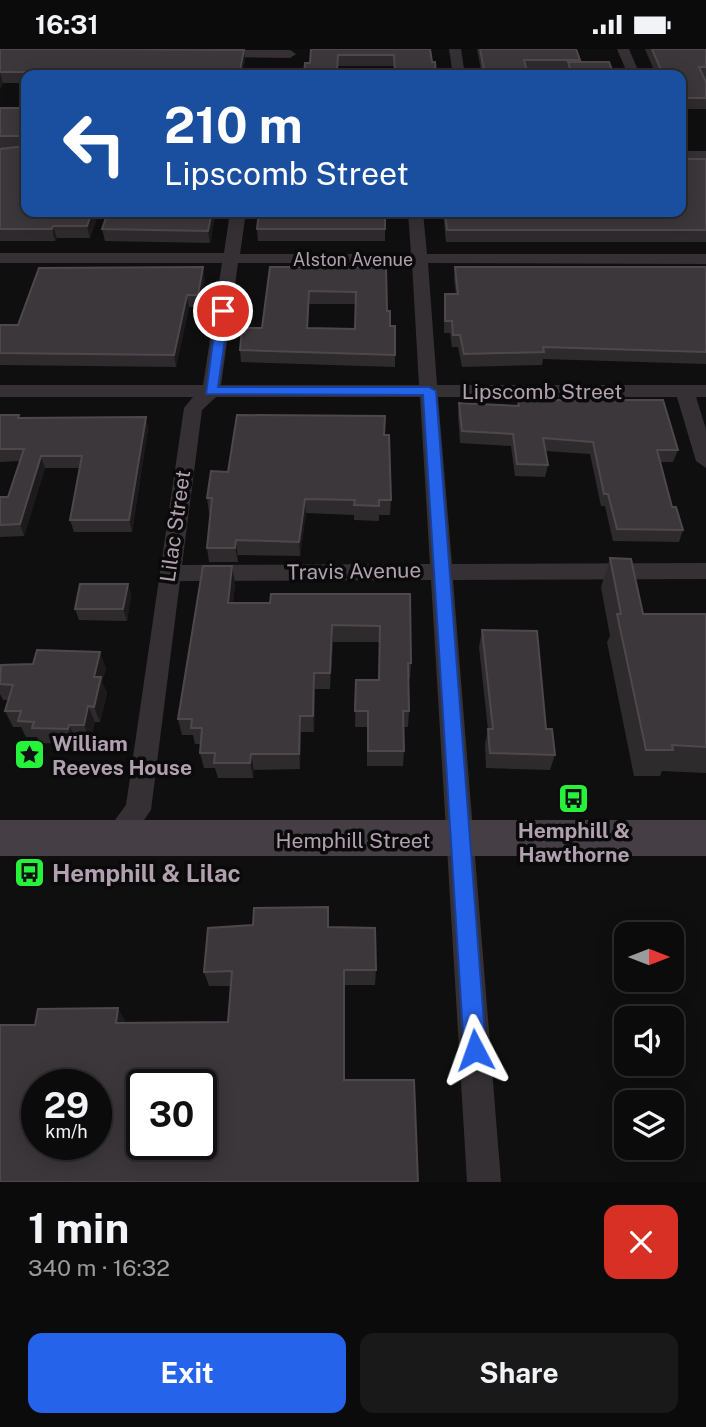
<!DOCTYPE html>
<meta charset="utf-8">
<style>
:root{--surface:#0c0b0c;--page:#1a191a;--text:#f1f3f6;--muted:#9a9b9d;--line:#2c2b2d;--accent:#2563eb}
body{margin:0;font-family:"Public Sans",sans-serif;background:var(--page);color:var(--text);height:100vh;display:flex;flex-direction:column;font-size:26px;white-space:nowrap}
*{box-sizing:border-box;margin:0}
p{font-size:23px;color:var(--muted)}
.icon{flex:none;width:38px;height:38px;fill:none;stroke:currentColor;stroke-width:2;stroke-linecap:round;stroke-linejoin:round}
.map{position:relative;height:1133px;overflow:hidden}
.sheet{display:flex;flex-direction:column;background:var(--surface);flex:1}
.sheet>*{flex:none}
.banner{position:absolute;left:21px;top:21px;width:665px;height:147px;border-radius:14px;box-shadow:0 4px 18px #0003,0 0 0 2px var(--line);background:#1a4fa0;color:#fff;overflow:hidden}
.needle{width:46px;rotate:90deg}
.buttons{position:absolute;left:614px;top:873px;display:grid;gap:14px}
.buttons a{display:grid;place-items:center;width:70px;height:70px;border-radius:14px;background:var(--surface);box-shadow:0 4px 18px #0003,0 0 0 2px var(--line);font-size:35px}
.speed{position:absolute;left:21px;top:1020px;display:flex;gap:14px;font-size:35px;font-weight:700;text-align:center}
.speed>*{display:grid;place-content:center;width:91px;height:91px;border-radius:50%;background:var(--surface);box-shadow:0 4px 18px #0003,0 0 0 2px var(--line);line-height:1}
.speed small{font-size:18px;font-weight:400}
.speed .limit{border:4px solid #111;border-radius:10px;background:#fff;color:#111}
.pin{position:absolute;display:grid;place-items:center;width:60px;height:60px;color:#fff;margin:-30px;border:4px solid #fff;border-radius:50%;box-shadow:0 2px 7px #0007}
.me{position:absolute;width:77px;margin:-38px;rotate:356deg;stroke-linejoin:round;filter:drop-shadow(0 0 5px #0008)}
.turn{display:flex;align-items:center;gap:24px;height:147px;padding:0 28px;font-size:32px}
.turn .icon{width:91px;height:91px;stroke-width:2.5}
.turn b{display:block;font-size:49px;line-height:60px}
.round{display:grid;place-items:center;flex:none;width:74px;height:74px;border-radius:14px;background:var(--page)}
.summary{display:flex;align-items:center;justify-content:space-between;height:119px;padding:0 28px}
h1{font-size:42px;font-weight:700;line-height:52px}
.cta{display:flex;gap:14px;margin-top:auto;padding:14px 28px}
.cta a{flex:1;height:80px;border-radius:14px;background:var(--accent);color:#fff;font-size:28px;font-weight:700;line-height:80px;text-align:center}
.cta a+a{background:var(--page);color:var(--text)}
.status{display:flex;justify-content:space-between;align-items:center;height:49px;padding:0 35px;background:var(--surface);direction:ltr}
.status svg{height:19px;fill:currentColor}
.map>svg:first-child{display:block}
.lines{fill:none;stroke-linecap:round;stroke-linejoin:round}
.street{fill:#353034;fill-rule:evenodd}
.secondary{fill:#453e44;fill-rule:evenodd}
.wall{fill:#2e2b2d;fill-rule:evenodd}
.shaded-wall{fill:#1c1a1b}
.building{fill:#3c373b;stroke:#4e484d;stroke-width:2;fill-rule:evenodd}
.route{fill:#2563eb;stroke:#184099;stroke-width:2}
.labels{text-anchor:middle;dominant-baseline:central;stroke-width:7;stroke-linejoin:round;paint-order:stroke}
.far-street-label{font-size:18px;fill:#b1a0af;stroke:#0b0a0b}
.street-label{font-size:21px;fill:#b1a0af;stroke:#0b0a0b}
.poi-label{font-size:21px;font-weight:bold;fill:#b1a0af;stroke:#0b0a0b;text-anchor:start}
.near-poi-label{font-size:24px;font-weight:bold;fill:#b1a0af;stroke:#0b0a0b;text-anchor:start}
</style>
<div class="status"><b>16:31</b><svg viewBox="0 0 49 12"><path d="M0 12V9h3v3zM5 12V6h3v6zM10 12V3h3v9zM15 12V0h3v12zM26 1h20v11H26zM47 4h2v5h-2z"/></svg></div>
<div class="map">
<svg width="706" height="1133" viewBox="0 0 706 1133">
<rect width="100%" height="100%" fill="#100f10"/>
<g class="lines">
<g class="street">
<polygon points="449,0 461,0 465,26 453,26"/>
<polygon points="617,0 629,0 640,26 628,26"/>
<polygon points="212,1 290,1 296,5 290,9 216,8 212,7"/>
<rect x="681" y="102" width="25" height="8"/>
<path d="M230,163H246L240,205H411L408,163H423L427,205H706V215L428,214L437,336H706V348H696L706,380V419L696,412L677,348H438L452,515L706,514V530L453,531L501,1133H467L431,531L180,532L151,761L124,799L114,803L104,799L101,790L126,756L184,359L193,348H0V336H203L222,214H0V204H224ZM238,214H412L419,336H221ZM216,348H420L430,515L182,516L202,361Z"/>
</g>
<rect class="secondary" x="0" y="771" width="706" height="36"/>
</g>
<g class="wall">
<polygon points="0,0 245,11 242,26 26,26 26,34 3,34 0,40"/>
<polygon points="311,0 430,0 432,13 436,26 394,26 394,17 338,17 337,26 304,26 310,14"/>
<polygon points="477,0 576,0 579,13 614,26 567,26 566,22 527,22 528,26 482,26"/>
<polygon points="645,0 706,0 706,30 704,29 706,33 706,60 681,60 681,26 656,26"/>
<polygon points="0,59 99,163 90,189 57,189 55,192 0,192 0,100 10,99 0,99"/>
<polygon points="706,110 706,193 446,193 443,163 681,163"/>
<polygon points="108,163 216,163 210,194 105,192 102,180"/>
<polygon points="385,163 385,192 258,192 257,180"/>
<path d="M270,218H386L387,262L395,306V318L241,313L240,301L262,279ZM309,255H356L355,280L308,279Z"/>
<polygon points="455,218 706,218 706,315 543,310 542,316 462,318 458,298 452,298 450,284 444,284 445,245 456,245 454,230"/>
<polygon points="205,230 199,258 189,258 176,318 0,316 0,276 18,276"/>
<polygon points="518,351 678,401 673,413 660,413 672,458 683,481 679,493 613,492 605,457 601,457 590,405 545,402 548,416 545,428 515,427 511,397 460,394 458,366 459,354 517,357"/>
<polygon points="0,366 20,369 146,368 148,380 132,483 74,483 70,471 80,419 45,419 24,487 0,488 0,448 8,448 20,412 0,413"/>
<polygon points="384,386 391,451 390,466 379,466 379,472 354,471 354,466 306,464 300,507 238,506 238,513 209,513 207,499 211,464 209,464 207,449 228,423"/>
<polygon points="610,509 643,565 706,565 706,724 662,722 660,727 634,727 607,593 610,587 601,538"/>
<polygon points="232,517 235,534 233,554 270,554 410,545 411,614 410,630 408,630 409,662 408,678 404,678 404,702 403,717 367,717 367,678 355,678 356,631 379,631 379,593 333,593 330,640 315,640 314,683 301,683 300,720 254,721 253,729 218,729 215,719 204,719 200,704 201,695 195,695 193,686 182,686 178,670"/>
<polygon points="128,535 131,547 127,572 79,571 75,560"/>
<polygon points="482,581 546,680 555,706 550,721 486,719 485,695 488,681 479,598"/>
<polygon points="0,619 106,619 102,633 107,644 100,673 95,673 90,692 76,691 75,695 40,694 37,688 26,688 21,678 13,678 5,662 8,651 3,651 0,645"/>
<polygon points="329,878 376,921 375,936 344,936 344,1031 35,976 126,973 126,974 228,973 231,937 209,937 204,923"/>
</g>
<g class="shaded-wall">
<polygon points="244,1 245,11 242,26 239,26"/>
<polygon points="0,23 3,34 0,40"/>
<polygon points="92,163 99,163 90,189 87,177"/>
<polygon points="212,163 216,163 210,194 208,182"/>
<polygon points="53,177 57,189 55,192 52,180"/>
<polygon points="203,218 205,230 199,258 198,246"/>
<polygon points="309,242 309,255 307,291 307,279"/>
<polygon points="187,246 189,258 176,318 174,306"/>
<polygon points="146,368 148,380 132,483 129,471"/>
<polygon points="41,407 45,419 24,487 20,475"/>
<polygon points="305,450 306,464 300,507 299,493"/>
<polygon points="236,491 238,506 238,513 235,499"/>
<polygon points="232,517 235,534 231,571 228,554"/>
<polygon points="128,535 131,547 127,572 123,560"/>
<polygon points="332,576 333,593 330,640 330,624"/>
<polygon points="100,603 106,619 102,633 107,644 100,673 94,658 94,628"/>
<polygon points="314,624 315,640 314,683 313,667"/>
<polygon points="88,657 95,673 90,692 84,676"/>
<polygon points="300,667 301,683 300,720 299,705"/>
<polygon points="69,676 76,691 75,695 68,680"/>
<polygon points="251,705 254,721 253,729 250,714"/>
<polygon points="118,959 126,973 124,987 116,974"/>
</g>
<g class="building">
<polygon points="0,0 90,0 244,1 239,26 48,26 50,23 0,23"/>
<polygon points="311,0 430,0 432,13 435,13 436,26 395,26 394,6 338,6 337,22 331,22 331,26 304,26 305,14 310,14"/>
<polygon points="480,0 576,0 580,11 524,11 528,26 485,26"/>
<polygon points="652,0 706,0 706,18 699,18 706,33 706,49 681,49 681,26 663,26"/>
<polygon points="568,13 609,13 614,26 572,26"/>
<polygon points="0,59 26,59 26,163 92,163 87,177 53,177 52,180 0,180 0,100 25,97 23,87 0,87"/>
<polygon points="681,110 706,110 706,181 447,181 445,163 681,163"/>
<polygon points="108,163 212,163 208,182 102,180"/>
<polygon points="259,163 385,163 385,180 257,180"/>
<polygon points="203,218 198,246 187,246 174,306 0,304 0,276 18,276 39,219"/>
<path d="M270,218H386L387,262H390V277H395V306L240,301L242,279H262ZM309,242L356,243L355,280L307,279Z"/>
<polygon points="455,218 706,218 706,303 543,298 544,303 464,305 460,286 453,286 452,272 445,272 445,245 458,245"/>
<polygon points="518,351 663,351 678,401 657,401 672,458 676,458 683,481 617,480 608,445 604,445 593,393 543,389 548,416 517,415 513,385 462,382 459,354 519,357"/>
<polygon points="0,366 19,366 18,369 146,368 129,471 70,471 82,407 41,407 20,475 0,476 0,448 8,448 24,400 0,400"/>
<polygon points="237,366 385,367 384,386 389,386 391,451 379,451 379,457 354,456 355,451 305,450 299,493 236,491 235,499 207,499 212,449 207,449 211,422 228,423"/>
<polygon points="610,509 631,510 643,565 706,565 706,698 672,696 673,701 646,701 617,565 621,565"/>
<polygon points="203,517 232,517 228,554 270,554 271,545 410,545 411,614 408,614 409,662 403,662 404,702 368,702 368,662 355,662 356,631 379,631 380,577 332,576 330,624 314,624 313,667 300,667 299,705 251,705 250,714 214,714 215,704 200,704 202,679 191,679 192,670 178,670"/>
<polygon points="80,535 128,535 123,560 75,560"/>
<polygon points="482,581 537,582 546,680 552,680 555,706 490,704 488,680 493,680"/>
<polygon points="37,601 100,603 94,628 101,628 94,658 88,657 84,676 69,676 68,680 32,679 34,673 18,672 21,662 5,662 13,636 0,635 1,616 33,615"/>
<path d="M328,858V878L375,879L376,921H344V1031H414L418,1133H0V976H35L38,960L118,959L116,974L228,973L232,922L204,923L208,879L253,876L254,859ZM37,1036H96V1096H37ZM142,1036H201V1096H142Z"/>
</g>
<polygon class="route" points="223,259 229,262 218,338 429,338 436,342 486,1001 483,1009 475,1012 467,1009 464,1001 423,346 206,345 217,262"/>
<defs>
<symbol id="sight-square" viewBox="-11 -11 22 22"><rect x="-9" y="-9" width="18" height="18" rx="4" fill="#26f23c" stroke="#0b0a0b"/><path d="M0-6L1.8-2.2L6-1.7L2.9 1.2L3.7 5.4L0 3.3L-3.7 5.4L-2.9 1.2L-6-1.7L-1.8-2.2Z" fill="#111"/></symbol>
<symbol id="bus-square" viewBox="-11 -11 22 22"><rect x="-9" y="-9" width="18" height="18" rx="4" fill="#26f23c" stroke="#0b0a0b"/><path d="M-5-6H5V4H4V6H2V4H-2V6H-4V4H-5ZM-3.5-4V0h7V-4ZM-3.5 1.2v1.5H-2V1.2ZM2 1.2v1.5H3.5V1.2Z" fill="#111"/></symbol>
</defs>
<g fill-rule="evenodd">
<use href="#sight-square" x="12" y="688" width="35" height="35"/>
<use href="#bus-square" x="556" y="732" width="35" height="35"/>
<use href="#bus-square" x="12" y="806" width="35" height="35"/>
</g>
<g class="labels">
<g class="far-street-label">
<text x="353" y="210">Alston Avenue</text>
</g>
<g class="street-label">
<text x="542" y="342">Lipscomb Street</text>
<text transform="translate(175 477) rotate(-82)">Lilac Street</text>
<text transform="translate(354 522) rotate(-1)">Travis Avenue</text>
<text x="353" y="791">Hemphill Street</text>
</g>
<g class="poi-label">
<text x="52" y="694">William<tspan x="52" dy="24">Reeves House</tspan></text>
<text x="574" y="781" text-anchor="middle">Hemphill &amp;<tspan x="574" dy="24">Hawthorne</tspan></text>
</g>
<g class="near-poi-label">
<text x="52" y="824">Hemphill &amp; Lilac</text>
</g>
</g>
</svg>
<div class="buttons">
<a><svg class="needle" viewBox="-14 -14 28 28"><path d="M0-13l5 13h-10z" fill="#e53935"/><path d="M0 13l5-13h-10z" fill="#9a9b9d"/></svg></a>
<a><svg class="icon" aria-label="sound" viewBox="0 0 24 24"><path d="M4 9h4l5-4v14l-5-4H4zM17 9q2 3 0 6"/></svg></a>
<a><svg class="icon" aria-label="layers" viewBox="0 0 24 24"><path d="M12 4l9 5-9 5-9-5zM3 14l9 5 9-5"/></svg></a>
</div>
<div class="speed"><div>29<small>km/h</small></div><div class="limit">30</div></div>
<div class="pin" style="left:223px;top:262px;background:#d93025"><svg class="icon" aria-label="arrive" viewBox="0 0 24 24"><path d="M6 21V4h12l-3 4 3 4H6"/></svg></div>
<svg class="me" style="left:475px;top:1001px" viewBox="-20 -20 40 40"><path d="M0-17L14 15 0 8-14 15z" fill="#2563eb" stroke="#fff" stroke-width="4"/></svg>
<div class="banner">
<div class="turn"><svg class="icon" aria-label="left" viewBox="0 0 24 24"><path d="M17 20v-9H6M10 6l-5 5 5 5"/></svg><div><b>210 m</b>Lipscomb Street</div></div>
</div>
</div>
<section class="sheet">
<div class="summary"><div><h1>1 min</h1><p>340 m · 16:32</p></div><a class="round" style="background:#d93025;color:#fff"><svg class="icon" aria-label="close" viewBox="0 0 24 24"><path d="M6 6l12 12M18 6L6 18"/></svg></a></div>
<div class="cta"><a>Exit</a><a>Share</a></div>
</section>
